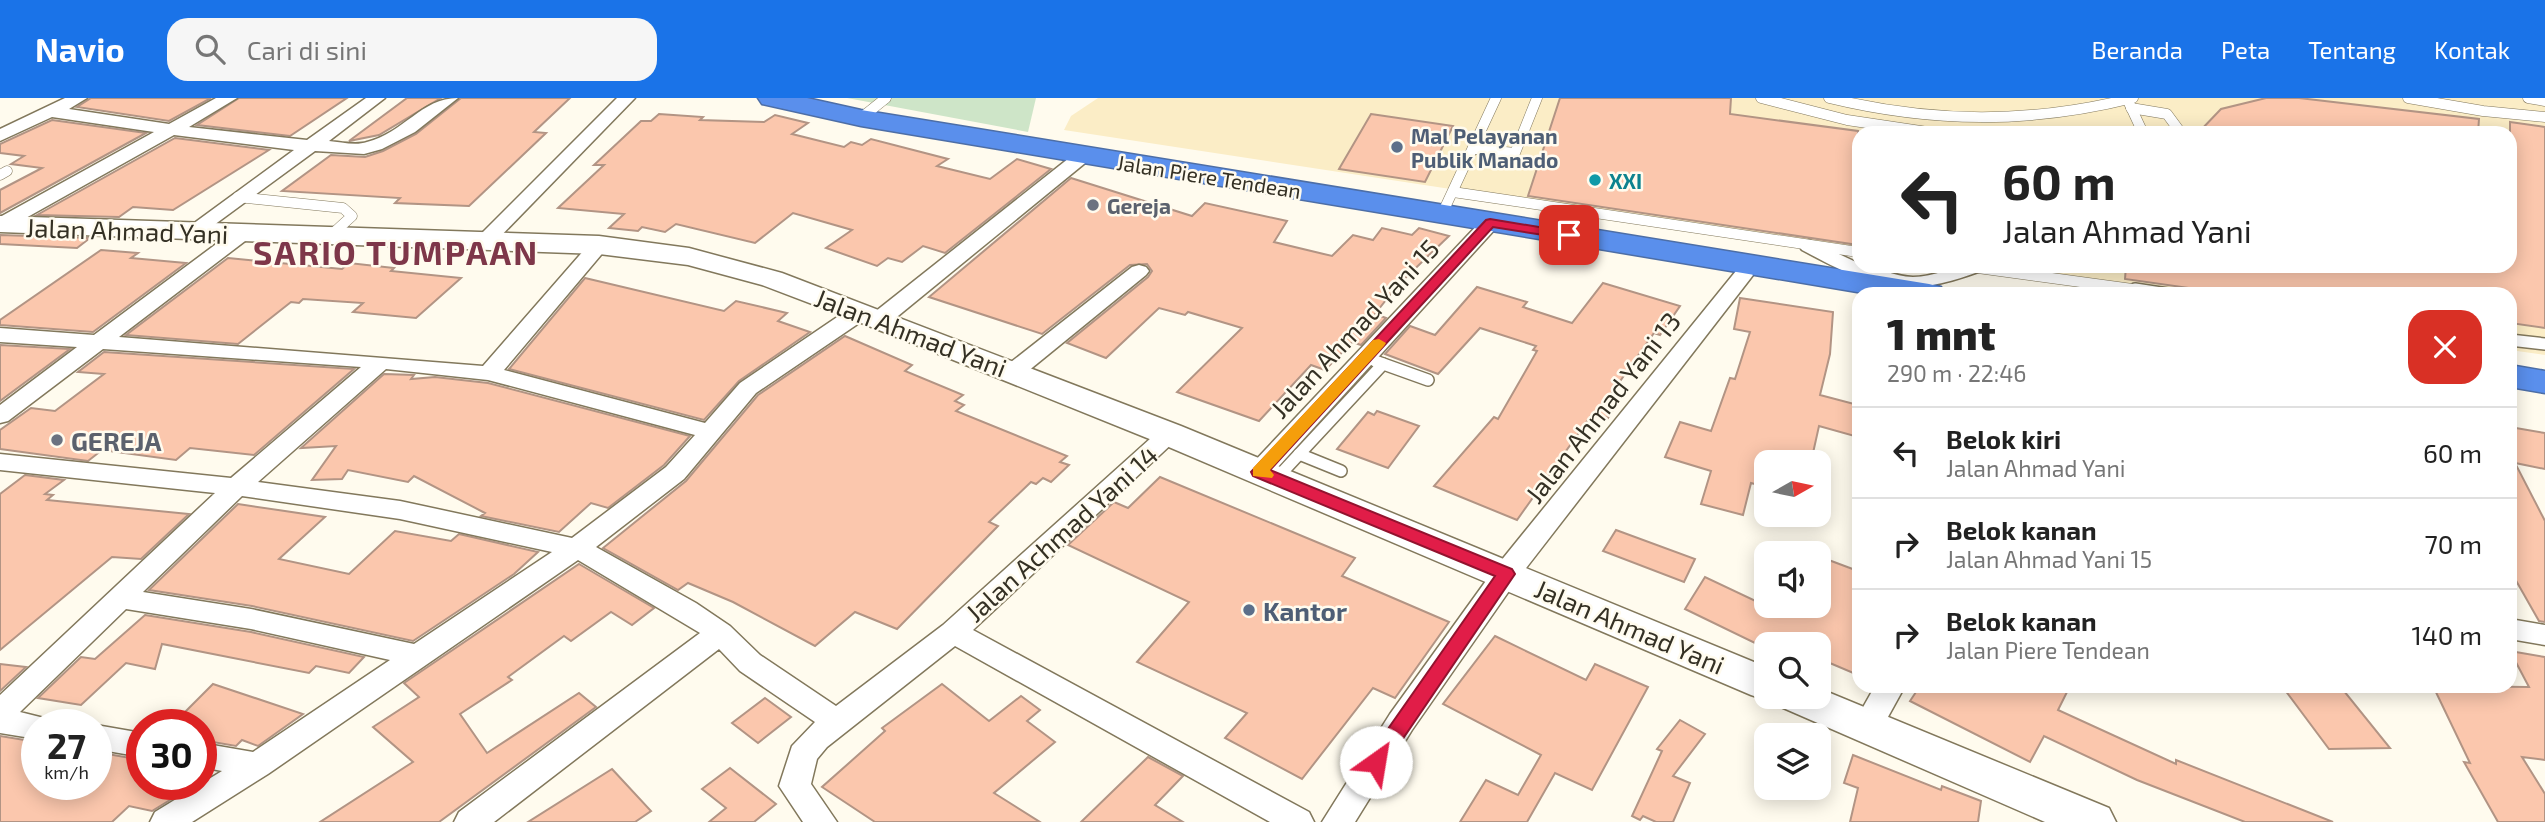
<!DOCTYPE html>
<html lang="id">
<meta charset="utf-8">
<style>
:root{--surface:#fff;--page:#f6f6f6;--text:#222;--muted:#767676;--line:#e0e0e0;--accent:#1a73e8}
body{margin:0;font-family:"Exo 2",sans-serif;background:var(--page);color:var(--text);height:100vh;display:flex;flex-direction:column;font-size:26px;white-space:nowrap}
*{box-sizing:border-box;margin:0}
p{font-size:23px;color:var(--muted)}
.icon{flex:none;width:38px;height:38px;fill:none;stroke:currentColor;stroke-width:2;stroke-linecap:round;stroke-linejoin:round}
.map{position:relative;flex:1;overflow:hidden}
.side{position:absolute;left:1852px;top:189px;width:665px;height:406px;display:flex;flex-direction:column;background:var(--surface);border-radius:21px;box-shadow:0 4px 18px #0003}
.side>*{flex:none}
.hud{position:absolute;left:1852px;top:28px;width:665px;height:147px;border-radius:21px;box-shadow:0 4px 18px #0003;background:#fff;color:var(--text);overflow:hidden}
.needle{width:46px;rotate:81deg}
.controls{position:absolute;left:1754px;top:352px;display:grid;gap:14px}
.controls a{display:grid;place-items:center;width:77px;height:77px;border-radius:14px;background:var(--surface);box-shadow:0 4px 18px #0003;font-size:35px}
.speed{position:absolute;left:21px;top:611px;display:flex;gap:14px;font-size:35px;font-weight:700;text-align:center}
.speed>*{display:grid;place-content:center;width:91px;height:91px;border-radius:50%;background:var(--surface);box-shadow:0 4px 18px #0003;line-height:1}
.speed small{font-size:18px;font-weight:400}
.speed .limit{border:10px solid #d22;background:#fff;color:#111}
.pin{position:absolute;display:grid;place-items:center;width:60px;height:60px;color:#fff;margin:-30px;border-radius:14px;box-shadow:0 4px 10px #0006}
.me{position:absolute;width:77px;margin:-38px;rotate:32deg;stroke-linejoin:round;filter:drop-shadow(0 0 5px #0008)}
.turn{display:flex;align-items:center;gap:24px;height:147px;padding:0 35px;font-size:32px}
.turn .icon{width:91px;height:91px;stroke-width:2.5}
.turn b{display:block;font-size:49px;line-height:60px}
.round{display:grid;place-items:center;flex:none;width:74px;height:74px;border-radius:21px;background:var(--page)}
.head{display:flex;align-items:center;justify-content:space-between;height:119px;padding:0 35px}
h1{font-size:42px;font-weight:800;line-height:52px}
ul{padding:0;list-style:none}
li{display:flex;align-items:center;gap:21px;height:91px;padding:0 35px;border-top:2px solid var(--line)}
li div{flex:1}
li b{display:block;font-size:26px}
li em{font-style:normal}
header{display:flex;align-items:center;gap:42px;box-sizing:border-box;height:98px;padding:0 35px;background:var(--accent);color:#fff}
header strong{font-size:33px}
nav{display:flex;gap:38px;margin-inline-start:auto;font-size:24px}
.search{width:490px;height:63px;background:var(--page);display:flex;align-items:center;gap:18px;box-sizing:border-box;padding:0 24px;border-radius:21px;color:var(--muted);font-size:26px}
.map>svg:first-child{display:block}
.built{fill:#fbedc6}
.green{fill:#cee5c8}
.building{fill:#fbc7ad;stroke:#b29484;stroke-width:2}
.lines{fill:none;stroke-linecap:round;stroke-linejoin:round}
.lane-far1-casing{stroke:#82785c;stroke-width:11}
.lane-casing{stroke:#82785c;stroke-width:14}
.street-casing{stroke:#82785c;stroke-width:3}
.secondary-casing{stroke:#82785c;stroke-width:3}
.highway-casing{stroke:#4d6ea6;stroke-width:3}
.lane-far1{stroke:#fff;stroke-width:10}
.lane{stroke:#fff;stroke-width:11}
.street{fill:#fff;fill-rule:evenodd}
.secondary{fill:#fff;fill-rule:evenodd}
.highway{fill:#5a8fec;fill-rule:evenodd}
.route{fill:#e11d48;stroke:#92132f;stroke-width:2}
.slow{fill:#f59e0b}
.service-dot{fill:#5c6f8a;stroke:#fffbee;stroke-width:2.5}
.culture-dot{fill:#0f9aa8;stroke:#fffbee;stroke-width:2.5}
.worship-dot{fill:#6b7280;stroke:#fffbee;stroke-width:2.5}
.labels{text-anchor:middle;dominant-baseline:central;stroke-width:5;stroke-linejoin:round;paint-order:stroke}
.far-service-label{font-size:21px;font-weight:bold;fill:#4e5e75;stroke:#fffbee;text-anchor:start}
.far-street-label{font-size:21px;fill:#343024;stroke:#fffbee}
.far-culture-label{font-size:21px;font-weight:bold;fill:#0d838f;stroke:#fffbee;text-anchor:start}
.far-worship-label{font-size:21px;font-weight:bold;fill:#5b616d;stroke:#fffbee;text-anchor:start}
.street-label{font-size:26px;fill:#343024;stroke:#fffbee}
.worship-label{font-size:26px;font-weight:bold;fill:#5b616d;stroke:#fffbee;text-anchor:start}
.service-label{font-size:26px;font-weight:bold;fill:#4e5e75;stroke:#fffbee;text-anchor:start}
.district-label{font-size:33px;font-weight:bold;letter-spacing:2px;fill:#7e3749;stroke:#fffbee}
</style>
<header>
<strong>Navio</strong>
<div class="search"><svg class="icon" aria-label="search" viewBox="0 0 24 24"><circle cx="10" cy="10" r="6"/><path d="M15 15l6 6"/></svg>Cari di sini</div>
<nav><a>Beranda</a><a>Peta</a><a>Tentang</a><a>Kontak</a></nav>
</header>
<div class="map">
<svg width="2545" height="724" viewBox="0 0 2545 724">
<rect width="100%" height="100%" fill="#fffbee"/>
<polygon class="built" points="1098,0 2545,0 2545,257 2510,252 2510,196 2140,196 1956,168 2510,168 2510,35 1858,35 1858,153 1064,32 1071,18"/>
<polygon class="green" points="847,0 1036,0 1028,34"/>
<g class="building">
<polygon points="91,0 211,0 169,23 77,9"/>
<polygon points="239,0 347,0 290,38 197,27"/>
<polygon points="407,0 441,0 379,37 349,43"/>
<polygon points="461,0 570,0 534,34 546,35 469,108 395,105 400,100 282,93 331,57 365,59 383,53 416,36"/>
<polygon points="1560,0 1731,0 1730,16 1858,33 1858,147 1528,98"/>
<polygon points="2266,0 2299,0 2479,21 2478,35 2198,35 2221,11"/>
<polygon points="659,16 703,19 700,22 764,24 775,17 808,25 792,36 844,49 851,44 862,47 871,41 948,61 937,68 990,81 1017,61 1051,71 945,155 923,148 902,164 888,160 877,168 826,150 852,132 793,115 755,145 676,126 665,134 642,129 638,133 609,130 624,116 558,110 604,67 594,67 641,23 651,23"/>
<polygon points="1371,16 1453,28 1425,84 1339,71"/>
<polygon points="52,22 146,35 0,115 0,92 42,70 11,66 24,58 0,55 0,46"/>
<polygon points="2510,24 2545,29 2545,230 2510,225 2510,196 2231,196 2125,181 2126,168 2510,168"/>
<polygon points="175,40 269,52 173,112 133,109 119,119 37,117"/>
<polygon points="1071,80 1192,118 1205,105 1287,123 1274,144 1332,158 1353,137 1373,142 1382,130 1412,137 1419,130 1449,138 1397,188 1375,216 1386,220 1361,247 1352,244 1325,272 1311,267 1259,323 1177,294 1242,230 1188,214 1185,217 1159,210 1106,260 1067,245 1148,179 1152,173 1147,166 1130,167 1042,236 929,199"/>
<polygon points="0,137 90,140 77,150 0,146"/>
<polygon points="101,152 138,155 131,160 186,165 93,234 0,227 0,222"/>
<polygon points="228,160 342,171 349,165 394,170 391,173 461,180 416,220 353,214 363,205 303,201 299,205 291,204 238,246 126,237"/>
<polygon points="585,180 724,213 736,203 787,215 778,223 810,234 739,283 704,322 509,271"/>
<polygon points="1603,185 1680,208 1660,237 1654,235 1609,299 1619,302 1608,320 1593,315 1517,422 1434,388 1494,319 1498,321 1537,253 1533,252 1536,248 1480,230 1438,276 1385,256 1410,228 1435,237 1477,189 1527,204 1523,209 1572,225"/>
<polygon points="1740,200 1833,214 1830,256 1820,297 1858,307 1858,339 1819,328 1811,364 1766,364 1766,389 1751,385 1743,417 1701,406 1711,373 1665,359 1680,324 1711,333 1730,280 1735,281 1750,234 1734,231"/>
<polygon points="845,238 912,267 905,273 963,297 955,303 964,307 956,313 1067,358 1060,364 1069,367 1051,384 1043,380 1036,386 1031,384 989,424 998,428 897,531 855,514 815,548 733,504 688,485 678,492 603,450 686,383 758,297"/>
<polygon points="0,247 70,251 0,303"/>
<polygon points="104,254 354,271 254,357 190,350 176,362 102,352 88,363 0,351 0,332 31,310 55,313 104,276 78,274"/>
<polygon points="384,276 414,277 411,281 435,279 488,285 690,338 664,367 608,410 591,405 559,434 481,418 485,415 414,378 408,384 348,372 342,381 312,382 336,348 301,350"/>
<polygon points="1377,313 1419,328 1388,370 1337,351 1368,314 1374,317"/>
<polygon points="2510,329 2545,335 2545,371 2515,365 2545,423 2545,524 2539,523 2510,472"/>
<polygon points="25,377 64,382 45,396 53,397 47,402 189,416 141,461 112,459 0,552 0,396"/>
<polygon points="1160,379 1355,460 1342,478 1449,524 1395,600 1373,590 1302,681 1225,640 1247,615 1137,564 1189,504 1068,447 1114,404 1128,410"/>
<polygon points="238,406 325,419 279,461 349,476 395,433 451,443 459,436 538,454 514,476 413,543 252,508 149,492"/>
<polygon points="1616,432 1695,461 1684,484 1603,453"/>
<polygon points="1818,458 1858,473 1858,577 1818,560 1818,546 1757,546 1685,511 1705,479 1766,508 1818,508"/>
<polygon points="579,466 654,510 632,527 611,514 571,543 564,538 508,579 512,582 460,616 487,655 579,595 596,609 439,724 320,724 413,664 373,629 419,599 404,585"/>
<polygon points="145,517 251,534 364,559 349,575 316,568 309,575 162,546 155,571 126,565 81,607 38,600 81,559 95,561"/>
<polygon points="1495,538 1586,582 1595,566 1648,589 1592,692 1555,675 1527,724 1460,724 1486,682 1518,697 1541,657 1443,606"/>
<polygon points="2510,553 2545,559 2545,662 2522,659 2545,696 2545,724 2498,724 2464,664 2470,665 2433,588 2529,589"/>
<polygon points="0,566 26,569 0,593"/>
<polygon points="213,586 303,616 258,648 242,642 236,648 201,642 201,626 173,626"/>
<polygon points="942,586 989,623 1021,598 1040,612 1027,623 1055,644 994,695 1040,724 875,724 822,689 885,633 882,630"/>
<polygon points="1920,588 2070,588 2058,612 2176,666 2176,662 2333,724 2245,724 2137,682 2044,638 2030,664 1910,603"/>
<polygon points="2282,588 2340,588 2390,650 2329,651"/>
<polygon points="765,600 791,619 758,645 732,625"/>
<polygon points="1680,622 1705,636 1673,678 1690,685 1673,724 1656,724 1643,718 1640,722 1632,718 1662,653 1657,651"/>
<polygon points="0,638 37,644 37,686 96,686 96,654 142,662 142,686 196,686 152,713 129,708 112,724 0,724"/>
<polygon points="1853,657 1941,692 1942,688 1981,703 1978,724 1850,724 1858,690 1844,685"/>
<polygon points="1148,659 1183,678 1155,707 1183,724 1081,724"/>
<polygon points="730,670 776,706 754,724 709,724 726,710 702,691"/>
<polygon points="612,671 651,713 635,724 528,724"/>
</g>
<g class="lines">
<defs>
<g id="lane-far1">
<polyline points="1761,0 1847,22 1934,35"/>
<path d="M1829,0C1932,25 2030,26 2133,0"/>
<polyline points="2408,0 2483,13 2545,19"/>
<polyline points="2528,0 2545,3"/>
<polyline points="2129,5 2143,35"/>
<polyline points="2131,10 2167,16 2181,35"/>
<polyline points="861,20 886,0"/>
<polyline points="1475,51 1515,55 1537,0"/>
<polyline points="0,77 7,73"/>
<polyline points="1453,94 1858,154"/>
<polyline points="238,99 343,110 352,118 329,139"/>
<polyline points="1442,116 1496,0"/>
<polyline points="1963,168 2147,193"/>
</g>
<g id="lane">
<polyline points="2135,191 2168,196"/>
<polyline points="2510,242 2545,246"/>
<polyline points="1375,263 1428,282"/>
<polyline points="1299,356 1341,373"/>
<polyline points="1276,381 1383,266"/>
</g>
<g id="street">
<path d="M65,0H87L69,11L169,26L216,0H237L189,29L307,42L366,0H385L329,43C340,44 356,48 367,44C404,35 421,0 458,0L415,34L382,51L364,56L315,53L199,138H185L182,134L294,52L174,37L8,130L0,132V119L154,34L52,19L0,43V31Z"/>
<polygon points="617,0 635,0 491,148 477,148 474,144 477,140"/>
<polygon points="1084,52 1090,53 1093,57 1090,61 887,227 871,227 868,222 871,217 1078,53"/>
<polygon points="1490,119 1500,125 1497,129 1268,380 1250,380 1247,374 1250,368 1483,121"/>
<path d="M242,130L252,136L249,140L119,239L483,268L592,143H606L609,147L606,151L504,272L705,325L740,285L852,209H868L871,214L868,219L756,295L684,381L596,449L696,505L730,528L760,557L836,608L943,527L1161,331H1177L1181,336L1177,341L973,532L1309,714L1314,724H1270L955,548L827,649L817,661L811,686L837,724H803L779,688L792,648L815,624L740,573L719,551L494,724H454L459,714L700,535L578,462L268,676L192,724H150L155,714L222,673L201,669V645L253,654L390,562L251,531L126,511L20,614L48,621L51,626H37V641L0,635V597L215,395L0,372V356L231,380L361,269L103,251L8,323L0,325V307L77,249L0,244V230L94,237L235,132ZM386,271L488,282L695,337L666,369L572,440L400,403L258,384ZM242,398L400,421L552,454L414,546L251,511L143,494Z"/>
<path d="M1809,142L1858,165V168C1877,168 1894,179 1913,179C1938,179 1959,164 1984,169L1981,173C1903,202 1873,190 1802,152L1799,148L1802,144Z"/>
<polygon points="1139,167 1146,169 1149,173 1146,177 1022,278 1006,278 1003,273 1006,268 1132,169"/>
<polygon points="1743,171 1750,173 1753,177 1750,181 1516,483 1412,632 1355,724 1322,724 1390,616 1496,469 1736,173"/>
<polygon points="2510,521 2545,527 2545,547 2510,541"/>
<polygon points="1875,588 1905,588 1878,637 1867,641 1856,637 1852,629"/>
<polygon points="96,627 142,635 142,659 96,651"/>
</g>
<polygon id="secondary" points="0,118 599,138 689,150 782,175 1181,328 1766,569 1766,598 1818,598 1818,590 2109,710 2116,724 2045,724 1781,609 1775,599 1766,602 1751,597 1157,344 849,220 762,187 688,167 599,156 0,134"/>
<g id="highway">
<polygon points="758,0 807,0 861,12 1929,186 1941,189 1946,196 1869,196 861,28 762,6"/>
<polygon points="2510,267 2545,273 2545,295 2510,289"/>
</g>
</defs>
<use href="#lane-far1" class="lane-far1-casing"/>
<use href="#lane" class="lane-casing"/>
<use href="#street" class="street-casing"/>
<use href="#secondary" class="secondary-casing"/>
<use href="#highway" class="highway-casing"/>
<use href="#lane-far1" class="lane-far1"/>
<use href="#lane" class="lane"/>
<use href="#street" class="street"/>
<use href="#secondary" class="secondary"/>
<use href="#highway" class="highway"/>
</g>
<polygon class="route" points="1490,121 1569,134 1575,137 1569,141 1493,129 1270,372 1512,471 1515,476 1383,670 1369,670 1366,664 1369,658 1495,478 1253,378 1251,374 1486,122"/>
<polygon class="slow" points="1379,241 1386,245 1384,248 1270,372 1274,377 1272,380 1253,378 1253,370 1373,242"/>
<g class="service-dot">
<circle cx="1397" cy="49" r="7"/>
<circle cx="1249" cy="512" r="7"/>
</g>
<circle class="culture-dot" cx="1595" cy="82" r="7"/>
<g class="worship-dot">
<circle cx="1093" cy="107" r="7"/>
<circle cx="57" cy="342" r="7"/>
</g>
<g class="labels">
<g class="far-service-label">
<text x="1411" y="37">Mal Pelayanan<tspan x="1411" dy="24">Publik Manado</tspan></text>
</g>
<g class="far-street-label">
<text transform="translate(1209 78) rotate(9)">Jalan Piere Tendean</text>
</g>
<g class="far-culture-label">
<text x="1609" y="82">XXI</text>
</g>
<g class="far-worship-label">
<text x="1107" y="107">Gereja</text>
</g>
<g class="street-label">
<text transform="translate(127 132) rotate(2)">Jalan Ahmad Yani</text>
<text transform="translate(1354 230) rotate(-47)">Jalan Ahmad Yani 15</text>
<text transform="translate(911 234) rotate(21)">Jalan Ahmad Yani</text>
<text transform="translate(1602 309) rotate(-52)">Jalan Ahmad Yani 13</text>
<text transform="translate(1061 435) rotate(-42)">Jalan Achmad Yani 14</text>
<text transform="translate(1630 528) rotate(23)">Jalan Ahmad Yani</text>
</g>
<g class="worship-label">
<text x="71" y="342">GEREJA</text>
</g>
<g class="service-label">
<text x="1263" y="512">Kantor</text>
</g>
<g class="district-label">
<text x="396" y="154">SARIO TUMPAAN</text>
</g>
</g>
</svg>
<div class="controls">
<a><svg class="needle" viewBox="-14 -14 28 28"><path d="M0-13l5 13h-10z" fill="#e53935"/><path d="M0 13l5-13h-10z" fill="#767676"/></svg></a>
<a><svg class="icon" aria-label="sound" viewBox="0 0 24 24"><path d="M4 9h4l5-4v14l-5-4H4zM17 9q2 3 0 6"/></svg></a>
<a><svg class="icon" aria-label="search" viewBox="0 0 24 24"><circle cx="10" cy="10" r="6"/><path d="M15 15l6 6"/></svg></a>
<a><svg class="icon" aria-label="layers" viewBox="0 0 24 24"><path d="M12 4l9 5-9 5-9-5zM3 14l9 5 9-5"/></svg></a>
</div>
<div class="speed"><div>27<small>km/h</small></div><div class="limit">30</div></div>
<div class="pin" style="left:1569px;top:137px;background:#d93025"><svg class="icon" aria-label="arrive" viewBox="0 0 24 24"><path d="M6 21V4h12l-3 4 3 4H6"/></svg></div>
<svg class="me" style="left:1376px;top:664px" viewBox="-20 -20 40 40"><circle r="19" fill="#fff"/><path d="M0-13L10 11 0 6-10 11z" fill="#e11d48"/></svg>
<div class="hud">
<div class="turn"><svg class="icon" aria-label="left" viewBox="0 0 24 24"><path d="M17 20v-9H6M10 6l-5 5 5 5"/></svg><div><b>60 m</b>Jalan Ahmad Yani</div></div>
</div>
<section class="side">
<div class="head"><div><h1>1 mnt</h1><p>290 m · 22:46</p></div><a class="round" style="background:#d93025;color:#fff"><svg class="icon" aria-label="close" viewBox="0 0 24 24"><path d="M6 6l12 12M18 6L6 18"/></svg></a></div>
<ul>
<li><svg class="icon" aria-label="left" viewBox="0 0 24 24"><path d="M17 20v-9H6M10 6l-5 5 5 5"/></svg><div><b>Belok kiri</b><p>Jalan Ahmad Yani</p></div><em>60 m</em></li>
<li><svg class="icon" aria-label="right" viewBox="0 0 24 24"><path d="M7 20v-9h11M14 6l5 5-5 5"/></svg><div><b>Belok kanan</b><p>Jalan Ahmad Yani 15</p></div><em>70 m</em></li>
<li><svg class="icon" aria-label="right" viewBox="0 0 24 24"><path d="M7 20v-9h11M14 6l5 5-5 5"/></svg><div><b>Belok kanan</b><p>Jalan Piere Tendean</p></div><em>140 m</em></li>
</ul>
</section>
</div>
